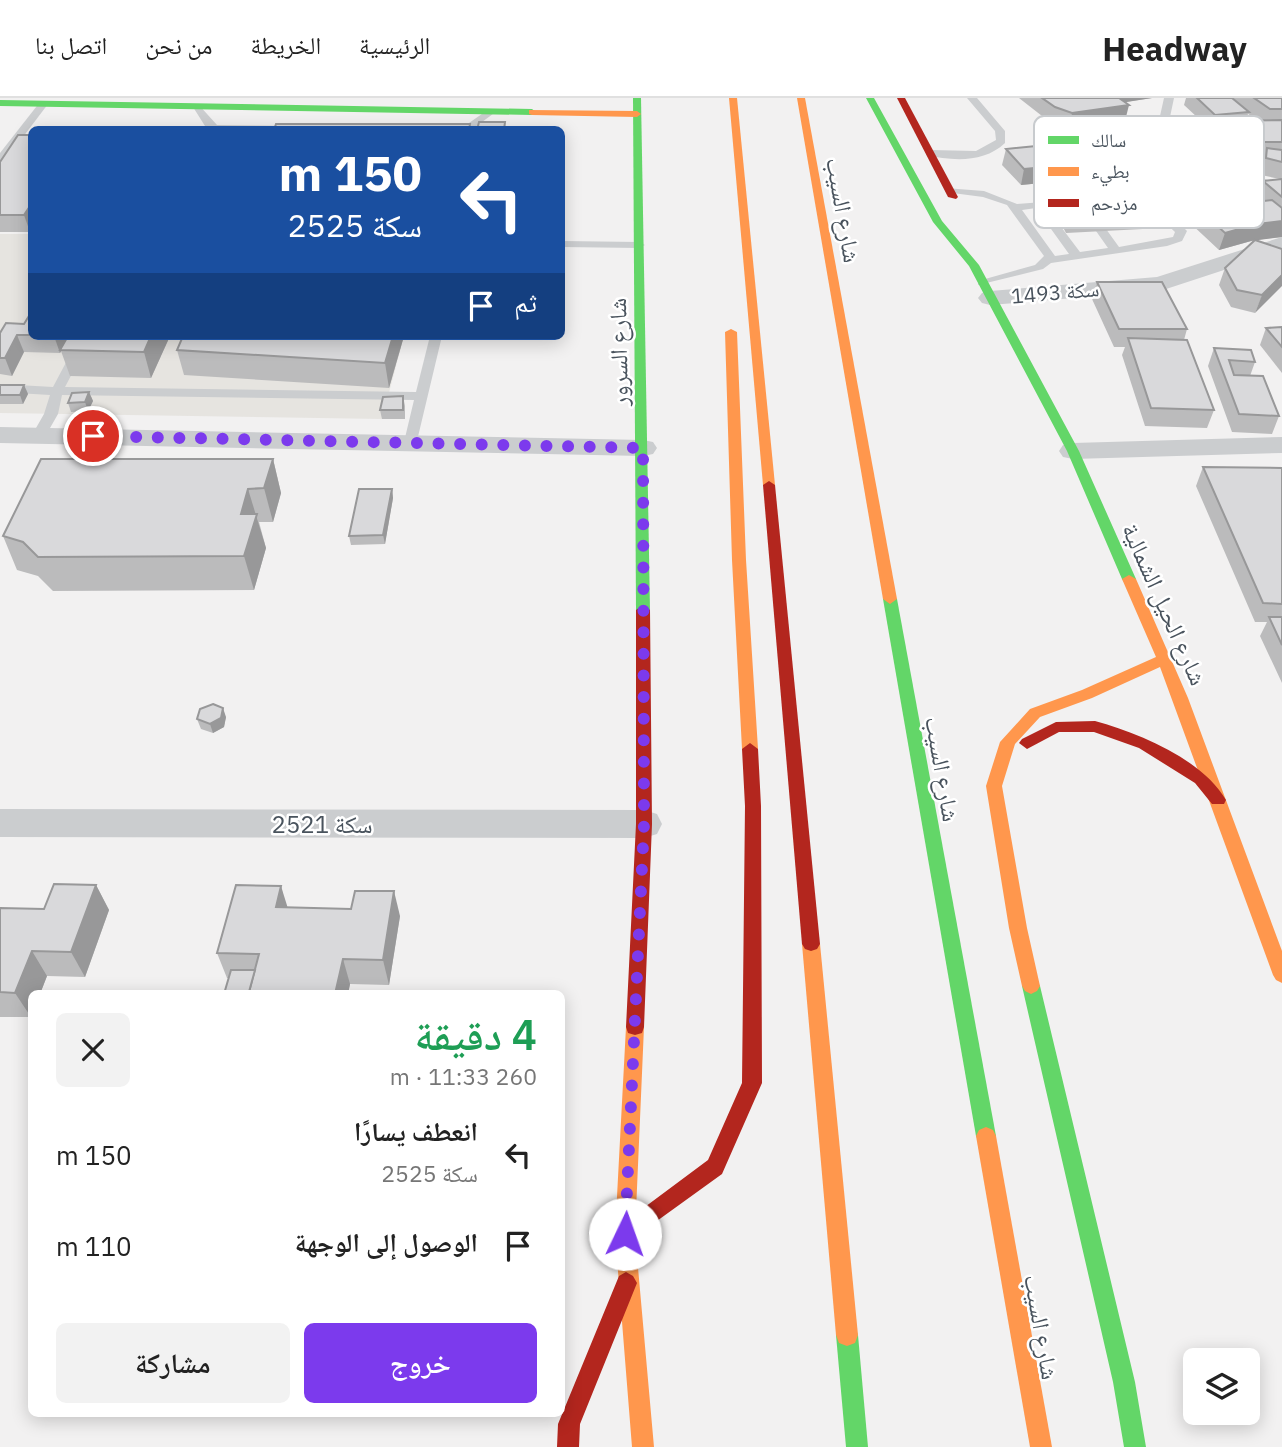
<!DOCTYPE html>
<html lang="ar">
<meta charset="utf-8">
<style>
:root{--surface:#fff;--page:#f2f2f2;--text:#222;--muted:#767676;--line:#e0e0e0;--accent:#7c3aed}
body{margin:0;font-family:"IBM Plex Sans","Noto Naskh Arabic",sans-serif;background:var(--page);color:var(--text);direction:rtl;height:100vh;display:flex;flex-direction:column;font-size:26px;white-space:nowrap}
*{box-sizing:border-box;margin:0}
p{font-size:23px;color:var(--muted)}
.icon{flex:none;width:38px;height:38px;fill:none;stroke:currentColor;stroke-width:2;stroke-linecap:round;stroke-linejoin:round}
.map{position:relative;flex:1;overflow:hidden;direction:ltr}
.drawer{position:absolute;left:28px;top:892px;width:537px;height:427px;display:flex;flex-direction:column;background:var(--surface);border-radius:10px;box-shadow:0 4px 18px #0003;direction:rtl}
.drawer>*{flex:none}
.hud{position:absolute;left:28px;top:28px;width:537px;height:214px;border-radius:10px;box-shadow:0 4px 18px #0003;direction:rtl;background:#1a4fa0;color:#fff;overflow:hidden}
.fabs{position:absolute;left:1183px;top:1250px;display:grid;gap:14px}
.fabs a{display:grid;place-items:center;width:77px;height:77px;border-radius:10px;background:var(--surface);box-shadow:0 4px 18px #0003;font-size:35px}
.pin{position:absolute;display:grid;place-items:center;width:60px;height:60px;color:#fff;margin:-30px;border:4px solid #fff;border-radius:50%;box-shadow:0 2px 7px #0007}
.me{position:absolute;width:77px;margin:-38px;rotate:3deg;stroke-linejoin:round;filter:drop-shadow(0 0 5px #0008)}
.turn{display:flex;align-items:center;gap:24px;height:147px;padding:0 28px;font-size:32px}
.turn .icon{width:91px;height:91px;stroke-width:2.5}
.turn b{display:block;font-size:49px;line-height:60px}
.then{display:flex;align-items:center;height:66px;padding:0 28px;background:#0003;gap:14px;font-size:26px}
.round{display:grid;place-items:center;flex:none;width:74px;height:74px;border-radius:10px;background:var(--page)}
.headline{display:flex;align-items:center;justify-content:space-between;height:119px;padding:0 28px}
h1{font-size:42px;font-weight:600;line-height:52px;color:#1e9e55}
.button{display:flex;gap:14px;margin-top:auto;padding:14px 28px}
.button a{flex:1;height:80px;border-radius:10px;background:var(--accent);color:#fff;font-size:28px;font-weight:600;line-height:80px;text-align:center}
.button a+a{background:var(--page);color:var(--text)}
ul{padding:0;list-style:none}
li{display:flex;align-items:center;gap:21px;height:91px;padding:0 28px}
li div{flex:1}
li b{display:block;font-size:26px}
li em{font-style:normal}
header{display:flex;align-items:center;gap:42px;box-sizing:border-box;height:98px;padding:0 35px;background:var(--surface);border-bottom:2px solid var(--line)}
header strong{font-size:33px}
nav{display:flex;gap:38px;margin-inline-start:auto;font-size:24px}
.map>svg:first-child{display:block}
.commercial{fill:#e6e4e0}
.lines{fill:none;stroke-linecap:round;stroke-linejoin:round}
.lane{fill:#cbcdcf;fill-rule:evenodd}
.street{fill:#cbcdcf;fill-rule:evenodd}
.fast{fill:#63d668;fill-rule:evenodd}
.slow{fill:#ff974d;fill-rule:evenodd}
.jam{fill:#b3261e;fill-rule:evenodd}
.wall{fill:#bbbbbc;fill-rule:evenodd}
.shaded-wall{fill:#989899}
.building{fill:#d9d9db;stroke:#989899;stroke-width:2}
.route{stroke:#7c3aed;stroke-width:12;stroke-dasharray:0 21.6}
.labels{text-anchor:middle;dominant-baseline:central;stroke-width:5;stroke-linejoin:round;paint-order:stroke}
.far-street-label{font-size:21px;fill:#49535d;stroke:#fff}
.street-label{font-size:24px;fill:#49535d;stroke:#fff}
.key{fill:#fff;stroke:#c8cbce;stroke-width:2}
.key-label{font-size:19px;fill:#49535d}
</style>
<header>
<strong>Headway</strong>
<nav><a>الرئيسية</a><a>الخريطة</a><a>من نحن</a><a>اتصل بنا</a></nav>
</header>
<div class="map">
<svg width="1282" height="1349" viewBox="0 0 1282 1349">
<rect width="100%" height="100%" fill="#f2f1f1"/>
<polygon class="commercial" points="0,136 31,136 32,238 404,238 382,321 0,315"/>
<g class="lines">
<g class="lane">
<path d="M967,0H977L1005,33V45C984,65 953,63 926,57V53L930,52L976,53L996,42L995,33Z"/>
<path d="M1164,0H1174L1170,19L1156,35L1282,28V34L1150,42L1193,52L1247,76L1282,86V92C1235,80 1193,58 1146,47L1131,70L1134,83L1145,100L1151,101L1185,131L1187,133L1182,143L1167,148L1051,165L1043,171L978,187V183L1035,167L1044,158L1007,107L983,99L945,94V90L984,93L1017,106L1082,101V105L1078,106L1046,109L1080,154L1108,150L1096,133L1102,130L1106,131L1119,149L1173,139L1175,134L1142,103L1136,102L1124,83L1121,70L1139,41L1160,18ZM1036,110L1069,156L1055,158L1022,112Z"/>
<polygon points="40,4 48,6 4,64 0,65 0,55"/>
<polygon points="198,6 217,27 299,28 304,31 210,32 205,28 193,9"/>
<polygon points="489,11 497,13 471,32 459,32"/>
<polygon points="562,143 639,144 645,147 639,150 562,149"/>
<polygon points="80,238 92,238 65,289 416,294 430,238 442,238 416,347 406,347 404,344 414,302 62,297 58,316 46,337 44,340 34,340 32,337 44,316 50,297 0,294 0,286 53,289"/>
</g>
<g class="street">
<polygon points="1282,139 1282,153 1160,193 990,207 982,205 978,200 982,195 990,193 1157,179"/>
<polygon points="0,329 643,342 653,344 657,350 653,356 643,358 0,345"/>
<polygon points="1282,339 1282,355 1073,361 1063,359 1059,353 1063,347 1073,345"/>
<polygon points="0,711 644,712 657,716 662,726 657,736 644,740 0,739"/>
</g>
<g class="fast">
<polygon points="633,0 641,0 650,512 643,517 636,512"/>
<polygon points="866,0 874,0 942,123 979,167 1079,353 1136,481 1134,484 1124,484 1122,481 1067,353 969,168 933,124"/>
<polygon points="0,2 532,11 536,14 532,17 0,8"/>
<polygon points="890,496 897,501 996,1038 993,1044 986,1047 979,1044 976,1038 883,501"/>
<polygon points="1031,880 1037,883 1040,888 1135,1284 1146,1349 1124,1349 1113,1284 1022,888 1025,883"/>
<polygon points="847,1226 855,1229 858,1237 868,1349 846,1349 836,1237 839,1229"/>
</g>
<g class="slow">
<polygon points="729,0 737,0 775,387 769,391 763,387"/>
<polygon points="797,0 805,0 897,501 890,506 883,501"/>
<polygon points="529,12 637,13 641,16 637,19 532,17 529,16"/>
<polygon points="731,231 737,234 746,462 758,651 750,657 742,651 732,462 725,234"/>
<polygon points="1129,477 1136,481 1188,600 1282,853 1282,885 1276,882 1273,877 1160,569 1092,600 1040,619 1015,646 1002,688 1027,830 1040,888 1037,893 1031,896 1025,893 1022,888 1009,830 986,688 1000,644 1030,611 1082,592 1156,559 1122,481"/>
<polygon points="811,839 817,841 820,846 858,1237 855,1245 847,1248 839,1245 836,1237 802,846 805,841"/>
<polygon points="635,921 642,923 644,929 635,1136 654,1349 632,1349 615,1136 626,929 628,923"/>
<polygon points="986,1029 993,1032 996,1038 1052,1349 1030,1349 976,1038 979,1032"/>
</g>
<g class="jam">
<polygon points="897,0 905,0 958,99 956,101 948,99"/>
<polygon points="769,383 775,387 820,846 817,851 811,853 805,851 802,846 763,387"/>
<polygon points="643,507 650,512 652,726 644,929 642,935 635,937 628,935 626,929 636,726 636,512"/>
<path d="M1095,623C1139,635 1202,661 1226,702L1224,706H1212L1195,685L1139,650L1094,634H1059L1027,651L1019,645L1022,641L1056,624Z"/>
<polygon points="750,645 758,651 761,708 762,985 722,1076 625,1146 618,1143 615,1136 618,1129 708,1062 742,985 745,708 742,651"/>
<polygon points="626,1174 633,1178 637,1185 580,1326 579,1349 557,1349 558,1326 619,1178"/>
</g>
</g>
<g class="wall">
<polygon points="1019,0 1152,0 1125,4 1125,23 1093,27 1119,53 1097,67 1093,80 1021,87 1002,67 1006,51 1050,47 1052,36 1063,29 1051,25"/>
<path d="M1186,0H1282V139L1255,142L1282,151L1255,215L1231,209L1219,187L1225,170L1255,142L1219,152L1158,95L1160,88H1157L1135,68L1139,51L1225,81H1220L1247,105L1261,103L1257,100L1263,83L1280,81L1261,77V66L1263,60H1256L1252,56L1224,57L1209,39L1211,32L1184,7ZM1248,16L1258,22H1246Z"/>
<polygon points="32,37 32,131 30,134 0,134 0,64"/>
<polygon points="1059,97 1167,113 1162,130 1066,135 1055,114"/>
<polygon points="1097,184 1187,231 1184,242 1214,312 1207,330 1145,328 1122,257 1125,249 1114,249 1092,201"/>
<polygon points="32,213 32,238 170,238 151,280 70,278 61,253 60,255 24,254 12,278 0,276 0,235 24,226"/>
<polygon points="1282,229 1282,275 1260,247 1266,230"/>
<polygon points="183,238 404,238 389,290 184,277 177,252"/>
<polygon points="1214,250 1255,264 1250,278 1279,318 1272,336 1232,334 1208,268"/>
<polygon points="0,287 24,287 28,296 23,306 0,306"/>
<polygon points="89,294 93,303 88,313 71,314 68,305"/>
<polygon points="403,298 405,308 405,321 382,321 380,312"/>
<polygon points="273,361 281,395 273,424 259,424 266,450 254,492 53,493 38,478 17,472 3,438"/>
<polygon points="1203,369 1282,370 1282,585 1260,538 1267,524 1255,524 1196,388"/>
<polygon points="392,391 393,400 385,446 351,447 349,438"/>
<polygon points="226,619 224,629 213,635 201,631 197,621"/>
<polygon points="96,787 109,812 85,879 47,878 40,896 32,896 31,919 0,919 0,810 44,811"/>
<polygon points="288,809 400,818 389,887 350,886 348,896 224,896 229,880 227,880 217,855"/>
</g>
<g class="shaded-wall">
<polygon points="1116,0 1152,0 1114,6"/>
<polygon points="1129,7 1125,23 1069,31 1072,15"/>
<polygon points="1123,37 1119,53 1097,67 1093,80 1021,87 1024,71 1097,64 1101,51"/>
<polygon points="1230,64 1225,81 1172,86 1163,78 1160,88 1157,88 1162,72"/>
<polygon points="32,105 32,131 30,134 24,117"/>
<polygon points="1282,123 1282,139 1251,143 1219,152 1225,135 1257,126"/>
<polygon points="1282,177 1282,188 1255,215 1262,197"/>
<polygon points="17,237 24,254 12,278 5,260"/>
<polygon points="54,238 69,238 60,255"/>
<polygon points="151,238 170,238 151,280 144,254"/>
<polygon points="393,238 404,238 389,290 385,265"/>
<polygon points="24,287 28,296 23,306 20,297"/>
<polygon points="89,294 93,303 88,313 85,304"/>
<polygon points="273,361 281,395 273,424 264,390"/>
<polygon points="248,391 266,450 254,492 244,458 241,416"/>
<polygon points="392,391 393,400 385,446 383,437"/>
<polygon points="223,610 226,619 224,629 213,635 210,626"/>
<polygon points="96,787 109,812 85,879 71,854"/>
<polygon points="281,788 289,814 276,809"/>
<polygon points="394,793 400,818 389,887 383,862"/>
<polygon points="32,853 47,878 40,896 32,896 31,919 15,895"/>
<polygon points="343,861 350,886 348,896 335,896"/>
</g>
<g class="building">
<polygon points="1042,0 1119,0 1129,7 1072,15 1055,9"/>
<polygon points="1197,0 1232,0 1249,14 1215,17"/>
<polygon points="1254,0 1282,0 1282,11 1270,11"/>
<polygon points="1075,22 1123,37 1101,51 1077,44 1098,64 1024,71 1006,51 1077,44 1052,36"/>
<polygon points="1282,22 1282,44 1261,44 1257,40 1229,41 1214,23"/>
<polygon points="479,24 505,24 504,32 477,32"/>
<polygon points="276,26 470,26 469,32 274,32"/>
<polygon points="18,37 32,37 32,105 24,117 0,117 0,64"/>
<polygon points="1267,50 1282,52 1282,64 1266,60"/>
<polygon points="1211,73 1247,105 1272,102 1282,110 1282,123 1257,126 1225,135 1163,78"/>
<polygon points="1282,81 1282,99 1263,83"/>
<polygon points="1255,142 1282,151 1282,177 1262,197 1237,192 1225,170"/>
<polygon points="1097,184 1162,184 1187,231 1119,231"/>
<polygon points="32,213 32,237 17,237 5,260 0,260 0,235 6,225 24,226"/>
<polygon points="1282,229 1282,249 1266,230"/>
<polygon points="68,238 151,238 144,254 60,252"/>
<polygon points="183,238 393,238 385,265 177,252"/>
<polygon points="1128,240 1187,242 1214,312 1151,310"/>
<polygon points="1214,250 1251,252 1255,264 1229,262 1234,277 1263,278 1279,318 1239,316"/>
<polygon points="0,287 24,287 20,297 0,297"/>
<polygon points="89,294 85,304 68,305 72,295"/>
<polygon points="403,298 403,312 380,312 383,299"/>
<polygon points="41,361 273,361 264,390 248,391 241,416 257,416 244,458 38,459 23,444 3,438"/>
<polygon points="1203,369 1282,370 1282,506 1263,505"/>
<polygon points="359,391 392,391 383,437 349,438"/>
<polygon points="1269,519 1282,519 1282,547"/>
<polygon points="213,606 223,610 221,620 210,626 197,621 200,611"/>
<polygon points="54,786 96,787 71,854 32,853 15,895 0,894 0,810 44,811"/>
<polygon points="236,787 281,788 276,809 351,811 355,793 394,793 383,862 343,861 335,896 249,894 259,856 217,855"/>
<polygon points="231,872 255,872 249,894 250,896 224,896"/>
</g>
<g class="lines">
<polyline class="route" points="93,338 643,350 644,726 625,1136"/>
</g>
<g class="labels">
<g class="far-street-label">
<text transform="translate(1055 194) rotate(-5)">سكة 1493</text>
</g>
<g class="street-label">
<text transform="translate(844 112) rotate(80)">شارع السيب</text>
<text transform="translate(618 254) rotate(-91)">شارع السرور</text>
<text transform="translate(1165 506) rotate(66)">شارع الحيل الشمالية</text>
<text transform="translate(943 671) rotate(80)">شارع السيب</text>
<text x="322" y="726">سكة 2521</text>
<text transform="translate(1042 1229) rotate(80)">شارع السيب</text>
</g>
</g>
<rect x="1034" y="18" width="230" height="112" rx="10" class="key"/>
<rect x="1048" y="38" width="31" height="8" fill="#63d668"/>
<rect x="1048" y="69" width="31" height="9" fill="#ff974d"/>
<rect x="1048" y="101" width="31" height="8" fill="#b3261e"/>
<g class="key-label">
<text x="1091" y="49">سالك</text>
<text x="1091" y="80">بطيء</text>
<text x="1091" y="112">مزدحم</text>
</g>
</svg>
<div class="fabs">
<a><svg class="icon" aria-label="layers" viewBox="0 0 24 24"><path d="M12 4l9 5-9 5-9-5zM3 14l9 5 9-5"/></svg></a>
</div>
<div class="pin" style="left:93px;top:338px;background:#d93025"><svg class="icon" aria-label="arrive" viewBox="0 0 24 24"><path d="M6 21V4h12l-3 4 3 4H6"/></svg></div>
<svg class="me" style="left:625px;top:1136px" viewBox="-20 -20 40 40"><circle r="19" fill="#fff"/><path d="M0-13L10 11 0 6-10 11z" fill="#7c3aed"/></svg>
<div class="hud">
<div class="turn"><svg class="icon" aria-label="left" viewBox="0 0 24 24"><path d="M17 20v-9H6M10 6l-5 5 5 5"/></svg><div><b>150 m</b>سكة 2525</div></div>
<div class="then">ثم<svg class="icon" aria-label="arrive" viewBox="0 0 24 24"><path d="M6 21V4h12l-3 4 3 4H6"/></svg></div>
</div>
<section class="drawer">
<div class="headline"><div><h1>4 دقيقة</h1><p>260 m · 11:33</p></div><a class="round"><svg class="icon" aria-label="close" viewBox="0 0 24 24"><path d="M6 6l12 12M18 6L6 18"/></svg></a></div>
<ul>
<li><svg class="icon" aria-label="left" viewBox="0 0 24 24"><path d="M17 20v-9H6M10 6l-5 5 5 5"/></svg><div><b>انعطف يسارًا</b><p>سكة 2525</p></div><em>150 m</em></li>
<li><svg class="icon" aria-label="arrive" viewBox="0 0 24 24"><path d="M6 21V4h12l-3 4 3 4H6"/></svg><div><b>الوصول إلى الوجهة</b></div><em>110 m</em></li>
</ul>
<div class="button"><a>خروج</a><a>مشاركة</a></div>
</section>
</div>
